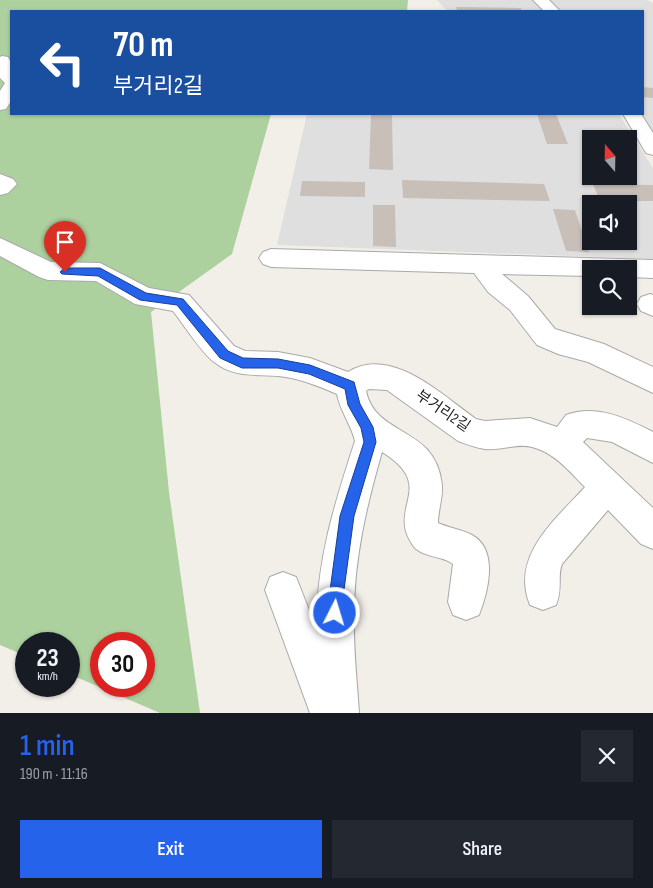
<!DOCTYPE html>
<meta charset="utf-8">
<style>
:root{--surface:#171b24;--page:#242831;--text:#f1f3f6;--muted:#9ea1a6;--accent:#2563eb}
body{margin:0;font-family:"Sofia Sans Condensed","Noto Sans KR",sans-serif;background:var(--page);color:var(--text);height:100vh;display:flex;flex-direction:column;font-size:19px;white-space:nowrap}
*{box-sizing:border-box;margin:0}
p{font-size:16px;color:var(--muted)}
.icon{flex:none;width:28px;height:28px;fill:none;stroke:currentColor;stroke-width:2;stroke-linecap:round;stroke-linejoin:round}
.map{position:relative;height:713px;overflow:hidden}
.sheet{display:flex;flex-direction:column;background:var(--surface);flex:1}
.sheet>*{flex:none}
.guide{position:absolute;left:10px;top:10px;width:634px;height:105px;border-radius:0px;box-shadow:0 1px 4px #0004;background:#1a4fa0;color:#fff;overflow:hidden}
.needle{width:32px;rotate:340deg}
.controls{position:absolute;left:582px;top:130px;display:grid;gap:10px}
.controls a{display:grid;place-items:center;width:55px;height:55px;border-radius:0px;background:var(--surface);box-shadow:0 1px 4px #0004;font-size:25px}
.speed{position:absolute;left:15px;top:632px;display:flex;gap:10px;font-size:25px;font-weight:700;text-align:center}
.speed>*{display:grid;place-content:center;width:65px;height:65px;border-radius:50%;background:var(--surface);box-shadow:0 1px 4px #0004;line-height:1}
.speed small{font-size:12px;font-weight:400}
.speed .limit{border:8px solid #d22;background:#fff;color:#111}
.pin{position:absolute;display:grid;place-items:center;width:42px;height:42px;color:#fff;margin:-51px -21px;border-radius:50% 50% 50% 0;rotate:-45deg;box-shadow:0 0 5px #0007}
.pin .icon{rotate:45deg}
.me{position:absolute;width:55px;margin:-28px;rotate:5deg;stroke-linejoin:round;filter:drop-shadow(0 0 4px #0008)}
.turn{display:flex;align-items:center;gap:18px;height:105px;padding:0 20px;font-size:22px}
.turn .icon{width:65px;height:65px;stroke-width:2.5}
.turn b{display:block;font-size:35px;line-height:42px}
.round{display:grid;place-items:center;flex:none;width:52px;height:52px;border-radius:0px;background:var(--page)}
.head{display:flex;align-items:center;justify-content:space-between;height:85px;padding:0 20px}
h1{font-size:30px;font-weight:600;line-height:38px;color:var(--accent)}
.action{display:flex;gap:10px;margin-top:auto;padding:10px 20px}
.action a{flex:1;height:58px;border-radius:0px;background:var(--accent);color:#fff;font-size:20px;font-weight:600;line-height:58px;text-align:center}
.action a+a{background:var(--page);color:var(--text)}
.map>svg:first-child{display:block}
.residential{fill:#e0dfdf;fill-rule:evenodd}
.forest{fill:#add19e;fill-rule:evenodd}
.building{fill:#c7bfb8}
.lines{fill:none;stroke-linecap:round;stroke-linejoin:round}
.minor-casing{stroke:#a9a9a9;stroke-width:2}
.minor{fill:#fff;fill-rule:evenodd}
.route{fill:#2563eb;stroke:#184099}
.labels{text-anchor:middle;dominant-baseline:central;stroke-width:4.5;stroke-linejoin:round;paint-order:stroke}
.street-label{font-size:15px;fill:#222;stroke:#fff}
</style>
<div class="map">
<svg width="653" height="713" viewBox="0 0 653 713">
<rect width="100%" height="100%" fill="#f2efe9"/>
<g class="residential">
<polygon points="437,0 647,0 653,3 653,133 641,114 642,114 642,11 447,11"/>
<path d="M307,114H619L653,168V259L277,245ZM591,139H629V176H591ZM591,204H629V241H591Z"/>
</g>
<path class="forest" d="M0,0H408L407,11H11V114H271L232,254L151,312L169,492L200,713H160L69,674V644H26V656L0,645ZM101,644H144V686H101Z"/>
<g class="building">
<polygon points="456,7 521,8 522,11 457,11"/>
<polygon points="642,87 653,88 653,98 642,97"/>
<polygon points="371,114 392,114 393,170 369,169"/>
<polygon points="537,114 556,114 568,144 547,144"/>
<polygon points="402,180 544,184 550,201 403,198"/>
<polygon points="302,181 365,182 365,197 300,196"/>
<polygon points="593,184 653,185 653,201 600,201"/>
<polygon points="373,205 395,205 396,247 373,246"/>
<polygon points="553,209 575,210 589,252 566,251"/>
</g>
<g class="lines">
<defs>
<g id="minor">
<polygon points="533,0 549,0 560,11 544,11"/>
<polygon points="2,56 8,57 10,61 11,101 6,109 0,110 0,91 5,83 0,78 0,57"/>
<polygon points="623,114 641,114 653,133 653,155 646,153"/>
<polygon points="0,174 13,179 17,184 8,193 0,195"/>
<path d="M0,238L51,262L100,263L149,288L189,295L234,346L245,351L278,352L310,358L348,372C391,345 442,395 476,419L485,421L530,418L557,427L566,415C596,404 626,418 653,432V463L612,442L587,438L583,442L653,508V549L641,544L608,510L562,564C557,576 563,588 556,605L543,610L530,605C510,556 555,520 585,487C569,471 555,453 532,447C517,443 500,451 485,449C476,448 467,444 458,441L387,390L369,389L366,391C376,438 436,425 442,485C443,498 438,510 438,523C449,528 461,529 472,535C499,550 488,592 479,615L466,620L453,615L448,602L453,564C442,555 420,558 412,544C387,506 438,487 382,452C367,504 354,558 354,614C353,647 357,680 359,713H310L265,590L270,577L283,572L296,577L317,630C315,565 335,502 355,441C351,424 340,411 337,394C318,386 299,378 278,376C256,374 234,378 214,362C201,352 184,325 173,311L135,304L96,281L48,280L39,277L0,256Z"/>
<polygon points="271,249 653,260 653,278 629,277 629,269 591,269 591,276 502,274 528,296 555,329 604,344 653,367 653,393 588,362 558,354 537,345 510,310 488,292 474,273 271,267 263,264 259,258 263,252"/>
<polygon points="650,294 653,295 653,316 641,311 637,304 641,297"/>
</g>
</defs>
<use href="#minor" class="minor-casing"/>
<use href="#minor" class="minor"/>
</g>
<polygon class="route" points="65,268 100,268 146,293 183,299 228,351 243,358 278,359 310,365 354,382 360,404 373,427 376,442 354,516 340,619 335,621 330,619 327,613 340,516 364,442 361,428 348,405 345,389 309,374 278,368 242,368 220,358 177,305 140,300 98,276 62,274 60,272"/>
<g class="labels">
<g class="street-label">
<text transform="translate(443 411) rotate(34)">부거리2길</text>
</g>
</g>
</svg>
<div class="controls">
<a><svg class="needle" viewBox="-14 -14 28 28"><path d="M0-13l5 13h-10z" fill="#e53935"/><path d="M0 13l5-13h-10z" fill="#9ea1a6"/></svg></a>
<a><svg class="icon" aria-label="sound" viewBox="0 0 24 24"><path d="M4 9h4l5-4v14l-5-4H4zM17 9q2 3 0 6"/></svg></a>
<a><svg class="icon" aria-label="search" viewBox="0 0 24 24"><circle cx="10" cy="10" r="6"/><path d="M15 15l6 6"/></svg></a>
</div>
<div class="speed"><div>23<small>km/h</small></div><div class="limit">30</div></div>
<div class="pin" style="left:65px;top:272px;background:#d93025"><svg class="icon" aria-label="arrive" viewBox="0 0 24 24"><path d="M6 21V4h12l-3 4 3 4H6"/></svg></div>
<svg class="me" style="left:335px;top:613px" viewBox="-20 -20 40 40"><circle r="17" fill="#2563eb" stroke="#fff" stroke-width="3"/><path d="M0-11L8 9 0 5-8 9z" fill="#fff"/></svg>
<div class="guide">
<div class="turn"><svg class="icon" aria-label="left" viewBox="0 0 24 24"><path d="M17 20v-9H6M10 6l-5 5 5 5"/></svg><div><b>70 m</b>부거리2길</div></div>
</div>
</div>
<section class="sheet">
<div class="head"><div><h1>1 min</h1><p>190 m · 11:16</p></div><a class="round"><svg class="icon" aria-label="close" viewBox="0 0 24 24"><path d="M6 6l12 12M18 6L6 18"/></svg></a></div>
<div class="action"><a>Exit</a><a>Share</a></div>
</section>
